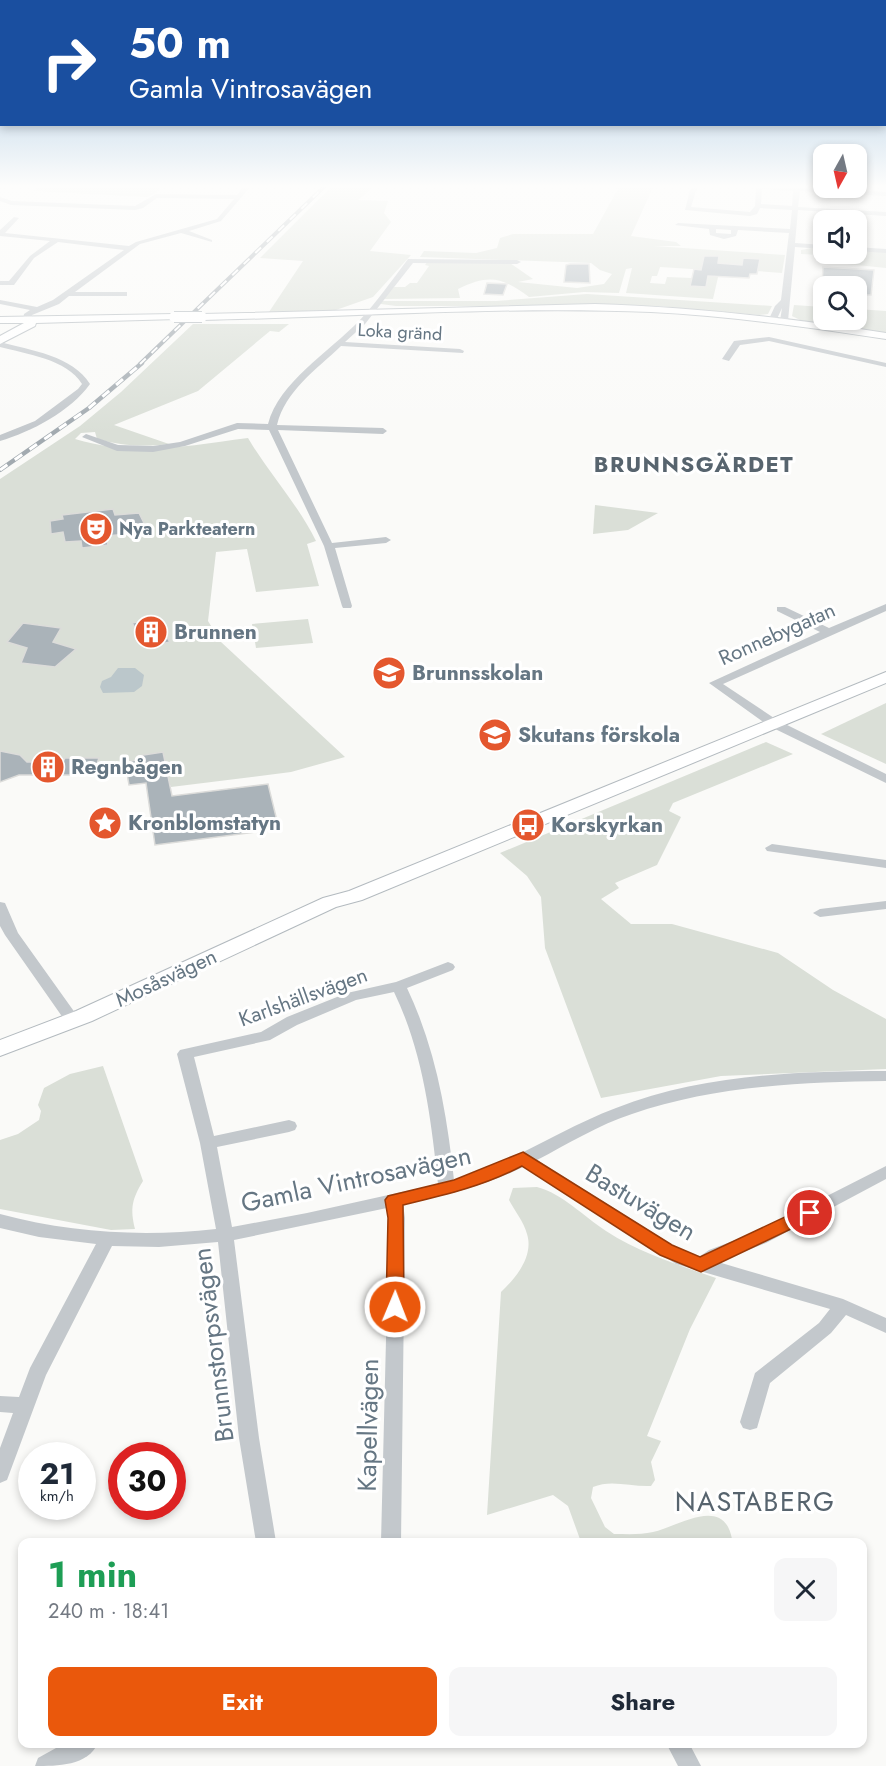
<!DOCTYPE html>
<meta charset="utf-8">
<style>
:root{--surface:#fff;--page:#f6f6f7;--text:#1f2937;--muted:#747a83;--accent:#ea580c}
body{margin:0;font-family:Jost,sans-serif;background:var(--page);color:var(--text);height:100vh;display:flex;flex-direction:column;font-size:22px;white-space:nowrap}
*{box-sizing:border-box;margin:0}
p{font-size:20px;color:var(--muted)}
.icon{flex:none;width:33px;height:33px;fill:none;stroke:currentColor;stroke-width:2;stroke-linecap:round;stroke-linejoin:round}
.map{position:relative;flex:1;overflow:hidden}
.sheet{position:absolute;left:18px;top:1538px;width:849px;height:210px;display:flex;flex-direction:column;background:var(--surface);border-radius:12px;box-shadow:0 3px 9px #0003}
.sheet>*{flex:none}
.banner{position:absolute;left:0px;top:0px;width:886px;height:126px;box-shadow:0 3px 9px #0003;background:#1a4fa0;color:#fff;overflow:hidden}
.needle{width:39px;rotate:188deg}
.tools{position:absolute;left:813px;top:144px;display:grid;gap:12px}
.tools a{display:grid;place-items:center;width:54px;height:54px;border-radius:12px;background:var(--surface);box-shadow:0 3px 9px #0003;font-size:30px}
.speed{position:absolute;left:18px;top:1442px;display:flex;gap:12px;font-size:30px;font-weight:700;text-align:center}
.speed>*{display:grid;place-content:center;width:78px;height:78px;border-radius:50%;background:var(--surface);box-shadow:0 3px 9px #0003;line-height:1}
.speed small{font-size:15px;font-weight:400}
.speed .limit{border:9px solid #d22;background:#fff;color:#111}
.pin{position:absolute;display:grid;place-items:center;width:51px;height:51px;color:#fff;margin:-26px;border:3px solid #fff;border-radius:50%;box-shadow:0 2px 6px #0007}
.me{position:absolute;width:66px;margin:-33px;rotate:1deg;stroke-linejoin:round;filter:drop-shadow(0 0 4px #0008)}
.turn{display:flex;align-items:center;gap:21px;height:126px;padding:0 30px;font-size:27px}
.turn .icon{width:78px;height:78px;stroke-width:2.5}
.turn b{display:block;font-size:42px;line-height:51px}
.round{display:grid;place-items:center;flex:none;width:63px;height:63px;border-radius:12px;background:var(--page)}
.summary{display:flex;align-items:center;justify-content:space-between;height:102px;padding:0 30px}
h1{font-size:36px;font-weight:700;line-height:45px;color:#1e9e55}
.primary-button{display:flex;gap:12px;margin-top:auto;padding:12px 30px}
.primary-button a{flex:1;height:69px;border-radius:12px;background:var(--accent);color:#fff;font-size:24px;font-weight:700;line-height:69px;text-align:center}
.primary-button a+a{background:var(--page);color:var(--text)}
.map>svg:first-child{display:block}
.green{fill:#dadfd7}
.water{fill:#bbc7cb}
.building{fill:#aab3b9;stroke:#dcdcda;stroke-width:1.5}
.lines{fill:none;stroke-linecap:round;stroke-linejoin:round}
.secondary-casing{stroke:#b3babf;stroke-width:2}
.street{fill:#c3c8cc;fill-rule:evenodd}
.secondary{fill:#fff;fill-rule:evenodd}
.rail-far1-casing{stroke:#a2aab0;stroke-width:4}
.rail-casing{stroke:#a2aab0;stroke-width:4.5}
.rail-far1{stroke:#fff;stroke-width:2;stroke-dasharray:8;stroke-linecap:butt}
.rail{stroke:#fff;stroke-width:3;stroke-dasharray:9;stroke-linecap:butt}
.secondary-bridge-casing{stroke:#b3babf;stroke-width:12;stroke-linecap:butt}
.secondary-bridge{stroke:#fff;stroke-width:10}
.route{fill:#ea580c;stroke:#983908;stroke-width:1.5}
.labels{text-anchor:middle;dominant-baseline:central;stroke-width:6;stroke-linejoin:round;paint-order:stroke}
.far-street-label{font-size:18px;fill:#657683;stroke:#fff}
.far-poi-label{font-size:18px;font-weight:bold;fill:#657683;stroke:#fff;text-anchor:start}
.poi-label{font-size:21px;font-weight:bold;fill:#657683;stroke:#fff;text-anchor:start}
.street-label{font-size:21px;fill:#657683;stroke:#fff}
.far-district-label{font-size:22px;font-weight:bold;letter-spacing:1.5px;fill:#57646e;stroke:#fff}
.near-street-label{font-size:26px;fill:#657683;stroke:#fff}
.near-neighbourhood-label{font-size:27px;letter-spacing:1.5px;fill:#57646e;stroke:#fff}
</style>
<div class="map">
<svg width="886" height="1766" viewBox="0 0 886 1766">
<rect width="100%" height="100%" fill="#fafaf8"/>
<g class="green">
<polygon points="42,185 162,185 156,193 147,197 33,191"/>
<polygon points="333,185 406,185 374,187 358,200 388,201 384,213 391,222 370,251 411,255 373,297 336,310 269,312 303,261 260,258"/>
<path d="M620,185H654L631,236L676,242L681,246H654L785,255L782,273L756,271L759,259L744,258L742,266L718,264L719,257L705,256L703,263L708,270L660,267L657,276H652L650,283L665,284L667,277L692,278L690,286L706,287L708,279L703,272L719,273L713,299L626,293L632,268L626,269L619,293L584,292L529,297C502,277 489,274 458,289L460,298L383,299L394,287H405L410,283H417L429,266L425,265L428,261L510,263L533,279L518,282L577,288L604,284L612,274L600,270L591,263L420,257L424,251L476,253L497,248L500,238L513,234H593Z"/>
<polygon points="812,248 823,248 824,254 856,254 857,250 886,252 886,268 837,263 837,256 801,254 801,250"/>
<polygon points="587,294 772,306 768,314 759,315 658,306 396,306 381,304 381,301 496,301"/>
<polygon points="794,305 823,307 824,320 856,320 857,309 886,311 886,334 802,321 792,316"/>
<path d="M193,324H289L279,332L270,331L198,391L114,425L169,444C144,447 122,446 97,439L95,432L81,433L75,439C136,457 186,446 248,438C269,474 298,504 316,541L307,544L319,586L256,592L247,549L216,552L208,621L221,642L345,757L291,772L171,787L168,780L129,785L126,772H94L93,775H19L0,781V479L80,426L121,392Z"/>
<polygon points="595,505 658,513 628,530 593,534"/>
<polygon points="308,619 313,643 256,648 252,624"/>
<polygon points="886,703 886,764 821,734"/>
<polygon points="766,742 793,754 673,803 669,811 681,817 657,865 615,883 619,888 601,899 631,924 672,924 778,953 833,990 886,1019 886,1069 721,1076 601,1098 545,948 541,897 527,876 500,853"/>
<path d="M103,1066L143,1181C132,1199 130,1208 135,1229L111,1230L0,1209V1140L18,1134L39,1120L41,1111L38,1105L44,1088L70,1074Z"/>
<path d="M537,1187C563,1194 583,1216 606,1231C640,1253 678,1265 716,1278L690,1329L647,1436L661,1441L651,1462L655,1480L651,1486C631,1487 611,1479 593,1487L591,1498L605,1527L614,1534C627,1534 640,1535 653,1532C677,1527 724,1494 732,1539L723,1542H581L568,1506L553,1495L487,1515L501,1292C516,1278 534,1256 527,1234C524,1222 514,1210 509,1200L513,1188Z"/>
</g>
<polygon class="water" points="118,668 135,668 144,675 142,686 134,692 103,693 100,687 102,681 111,677"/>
<g class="building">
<polygon points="704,256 719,256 718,263 742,265 743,258 760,259 757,274 750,274 749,278 708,276 706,287 690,286 694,269 701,270"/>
<polygon points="570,264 589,264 590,283 564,282 566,265"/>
<polygon points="823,267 874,270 871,295 858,295 858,286 822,286"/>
<polygon points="487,283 507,284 503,295 484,294"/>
<polygon points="113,509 115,515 139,513 144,523 140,525 142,533 106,536 108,545 82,548 81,541 65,542 63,532 51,534 50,521 63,519 62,515"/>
<polygon points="155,618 170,642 147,647 132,623"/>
<polygon points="23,623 61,628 53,642 76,649 55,667 21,663 27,648 7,642"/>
<polygon points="0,751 20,755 27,762 63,762 65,758 99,758 93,775 19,775 0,782"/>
<polygon points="163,752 172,796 268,784 279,829 155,845 146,783 129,785 125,762 138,760 137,756"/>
</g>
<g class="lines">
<defs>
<g id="secondary">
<path d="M595,304C693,307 789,318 886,333V339C808,327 730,316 651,312C502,306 352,317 202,320L196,317L202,314Z"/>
<polygon points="174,314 178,315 178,319 36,323 35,326 0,344 0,336 24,323 0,323 0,317"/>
<polygon points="886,672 886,683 362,900 336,907 92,1021 0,1056 0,1040 76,1011 323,898 349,891"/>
</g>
</defs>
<use href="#secondary" class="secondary-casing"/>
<g class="street">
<polygon points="0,185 4,185 0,189"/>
<polygon points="245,185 252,185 221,221 189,231 212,240 212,242 181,233 140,244 75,292 127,292 127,296 69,296 59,304 32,315 31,320 27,322 23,320 24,314 30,310 0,304 0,300 37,307 53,300 124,250 58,242 34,258 14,285 0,285 0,281 9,281 30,256 50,241 0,236 0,230 14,217 19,218 5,233 129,246 136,242 217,219 234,199 157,198 143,208 135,210 11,205 0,201 0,197 12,201 135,206 156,194 237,195"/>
<path d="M694,185H701L696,191L691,207L750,212L755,206L756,188L743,185H800V187L886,192V196L800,191L798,207L886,212V216L798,210L795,243L824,245V249L795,247L788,321L784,323L780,321L782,308L776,321L769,319L775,306L781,300L789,233L738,230L736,236L724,239L710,235L709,229L675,225L678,223L790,229L792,210L760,208L757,214L750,216L685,210L690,190ZM762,189L793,191L792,206L761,204ZM716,229L731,230V234L716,233Z"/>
<polygon points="856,247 886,249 886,253 856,251"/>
<path d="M408,259L517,260L521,262L517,264L413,263L365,324L345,342L460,349L464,351L463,353L341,346C316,370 285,391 277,425L383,428L387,431L383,434L278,430L332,543L386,537L391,540L386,543L335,548L352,606L351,608H343L342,606L324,546L269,430L238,429L185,446L153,452L117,451L82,437L86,434L118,445L153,446L180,442L237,423L268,424C279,382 329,352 359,321C377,302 392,280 408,259Z"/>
<polygon points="769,337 886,363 886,367 769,341 740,345 729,361 722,359 734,341"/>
<path d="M0,342C30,350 73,356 90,384C71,411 31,432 0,441V435L35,421L78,389L82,384C67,359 26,354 0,347Z"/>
<polygon points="886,604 886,611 723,684 777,720 886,774 886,783 769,726 709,683 820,632 777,611 777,607 785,607 829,628"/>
<polygon points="772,844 886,860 886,868 767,851 765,848"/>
<polygon points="886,901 886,909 820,917 813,913 820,909"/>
<polygon points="0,902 5,903 18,933 78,1017 80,1021 78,1025 68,1025 5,935 0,926"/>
<path d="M448,962L453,964L455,967L453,970L407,988C436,1049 447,1114 454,1180C512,1164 560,1129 616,1108C700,1075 797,1071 886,1071V1081C802,1082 712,1086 632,1114C598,1125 568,1144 537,1160L687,1254L699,1257L709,1250L754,1233L886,1166V1179L766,1243L718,1262L843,1299L886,1318V1333L846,1315L831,1333L770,1383L757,1428L750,1430L743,1428L740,1422L755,1373L819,1323L830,1309L676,1264L523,1167C484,1186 445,1196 403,1204L405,1218L401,1542H381L389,1218L387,1208L234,1240L259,1438L276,1542H256L239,1438L218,1242L159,1247L112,1246L46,1375L7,1480L0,1483V1448L13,1413L0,1412V1396L19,1397L30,1368L96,1244L39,1237L0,1228V1214C71,1233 143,1237 216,1229L200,1143L177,1054L180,1050L261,1032L287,1017L347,993L396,982ZM394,992C423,1052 431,1118 438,1184L307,1213L232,1227L217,1147L289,1132L295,1130L297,1126L295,1122L289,1120L214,1136L194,1057L270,1040L297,1025L356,1000Z"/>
<path d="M65,1743H98C88,1766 57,1766 35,1766L38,1758Z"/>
<polygon points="666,1743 689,1743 701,1766 678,1766"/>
</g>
<use href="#secondary" class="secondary"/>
<defs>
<polyline id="rail-far1" points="140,364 326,185"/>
<polyline id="rail" points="0,470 89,408 142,363"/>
</defs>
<use href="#rail-far1" class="rail-far1-casing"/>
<use href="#rail" class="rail-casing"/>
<use href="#rail-far1" class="rail-far1"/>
<use href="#rail" class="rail"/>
<defs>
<polyline id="secondary-bridge" points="174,317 202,317"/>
</defs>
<use href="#secondary-bridge" class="secondary-bridge-casing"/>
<use href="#secondary-bridge" class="secondary-bridge"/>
</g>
<linearGradient id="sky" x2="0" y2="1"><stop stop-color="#96bcdc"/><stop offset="0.43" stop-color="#fdfdfc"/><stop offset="1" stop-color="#fdfdfc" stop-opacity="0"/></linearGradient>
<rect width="886" height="433" fill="url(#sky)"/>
<path class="route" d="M523,1152L672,1245L700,1257L804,1208H816L818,1213L816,1217L701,1272L660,1255L522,1166C484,1186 445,1195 403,1205L404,1307L401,1312L395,1314L389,1312L386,1307L388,1218L385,1200L388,1196L454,1180Z"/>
<defs>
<symbol id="theatre-disc" viewBox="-11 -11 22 22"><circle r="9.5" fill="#e4572e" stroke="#fff"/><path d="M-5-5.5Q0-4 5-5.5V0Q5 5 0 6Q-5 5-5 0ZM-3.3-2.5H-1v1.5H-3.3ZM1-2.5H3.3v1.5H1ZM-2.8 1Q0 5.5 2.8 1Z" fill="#fff"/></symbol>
<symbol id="building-disc" viewBox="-11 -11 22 22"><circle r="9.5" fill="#e4572e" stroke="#fff"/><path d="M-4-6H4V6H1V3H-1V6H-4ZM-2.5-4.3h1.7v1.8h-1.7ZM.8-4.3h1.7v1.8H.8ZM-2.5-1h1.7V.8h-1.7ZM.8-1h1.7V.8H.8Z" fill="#fff"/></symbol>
<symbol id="school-disc" viewBox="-11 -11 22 22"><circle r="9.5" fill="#e4572e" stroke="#fff"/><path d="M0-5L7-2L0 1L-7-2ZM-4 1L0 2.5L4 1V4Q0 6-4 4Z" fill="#fff"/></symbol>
<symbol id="sight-disc" viewBox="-11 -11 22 22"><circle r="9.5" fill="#e4572e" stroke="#fff"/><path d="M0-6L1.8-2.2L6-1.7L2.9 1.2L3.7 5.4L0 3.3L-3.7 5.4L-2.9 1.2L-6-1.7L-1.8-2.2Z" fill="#fff"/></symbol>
<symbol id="bus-disc" viewBox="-11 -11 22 22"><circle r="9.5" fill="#e4572e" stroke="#fff"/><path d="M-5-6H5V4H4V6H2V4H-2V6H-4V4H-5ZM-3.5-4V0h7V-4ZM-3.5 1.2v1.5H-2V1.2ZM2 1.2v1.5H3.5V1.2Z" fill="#fff"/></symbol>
</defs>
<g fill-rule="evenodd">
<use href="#theatre-disc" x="77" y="510" width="38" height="38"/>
<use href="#building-disc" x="132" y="613" width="38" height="38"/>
<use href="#school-disc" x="370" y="654" width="38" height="38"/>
<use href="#school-disc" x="476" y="716" width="38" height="38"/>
<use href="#building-disc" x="29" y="748" width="38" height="38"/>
<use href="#sight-disc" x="86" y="804" width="38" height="38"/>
<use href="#bus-disc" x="509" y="806" width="38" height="38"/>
</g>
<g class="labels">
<g class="far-street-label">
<text transform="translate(400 332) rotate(3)">Loka gränd</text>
</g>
<g class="far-poi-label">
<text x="119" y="529">Nya Parkteatern</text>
</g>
<g class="poi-label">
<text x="174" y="632">Brunnen</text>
<text x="412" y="673">Brunnsskolan</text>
<text x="518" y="735">Skutans förskola</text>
<text x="71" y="767">Regnbågen</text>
<text x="128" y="823">Kronblomstatyn</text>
<text x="551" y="825">Korskyrkan</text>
</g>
<g class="street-label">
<text transform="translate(777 634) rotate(-24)">Ronnebygatan</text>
<text transform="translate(166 978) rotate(-25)">Mosåsvägen</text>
<text transform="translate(303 997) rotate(-20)">Karlshällsvägen</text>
</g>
<g class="far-district-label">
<text x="694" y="464">BRUNNSGÄRDET</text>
</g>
<g class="near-street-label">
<text transform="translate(356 1179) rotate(-12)">Gamla Vintrosavägen</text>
<text transform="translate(641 1202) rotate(31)">Bastuvägen</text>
<text transform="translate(213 1345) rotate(-97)">Brunnstorpsvägen</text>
<text transform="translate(368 1425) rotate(-89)">Kapellvägen</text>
</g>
<g class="near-neighbourhood-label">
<text x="755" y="1501">NASTABERG</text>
</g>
</g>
</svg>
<div class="tools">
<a><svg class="needle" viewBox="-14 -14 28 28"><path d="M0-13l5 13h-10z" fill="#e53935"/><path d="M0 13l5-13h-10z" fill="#747a83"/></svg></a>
<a><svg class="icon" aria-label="sound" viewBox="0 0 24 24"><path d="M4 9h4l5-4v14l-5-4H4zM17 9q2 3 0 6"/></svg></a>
<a><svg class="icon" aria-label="search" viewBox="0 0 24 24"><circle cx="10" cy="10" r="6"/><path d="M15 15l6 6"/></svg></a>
</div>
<div class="speed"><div>21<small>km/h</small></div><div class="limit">30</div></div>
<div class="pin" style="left:810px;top:1213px;background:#d93025"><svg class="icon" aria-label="arrive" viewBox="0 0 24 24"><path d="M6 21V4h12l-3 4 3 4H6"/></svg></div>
<svg class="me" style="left:395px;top:1307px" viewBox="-20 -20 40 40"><circle r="17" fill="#ea580c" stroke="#fff" stroke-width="3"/><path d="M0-11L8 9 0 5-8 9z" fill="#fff"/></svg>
<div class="banner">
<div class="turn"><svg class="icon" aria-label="right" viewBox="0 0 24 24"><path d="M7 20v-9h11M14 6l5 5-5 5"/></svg><div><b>50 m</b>Gamla Vintrosavägen</div></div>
</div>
<section class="sheet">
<div class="summary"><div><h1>1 min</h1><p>240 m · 18:41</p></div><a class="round"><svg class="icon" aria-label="close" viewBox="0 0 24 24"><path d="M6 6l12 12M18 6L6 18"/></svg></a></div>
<div class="primary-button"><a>Exit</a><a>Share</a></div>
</section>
</div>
